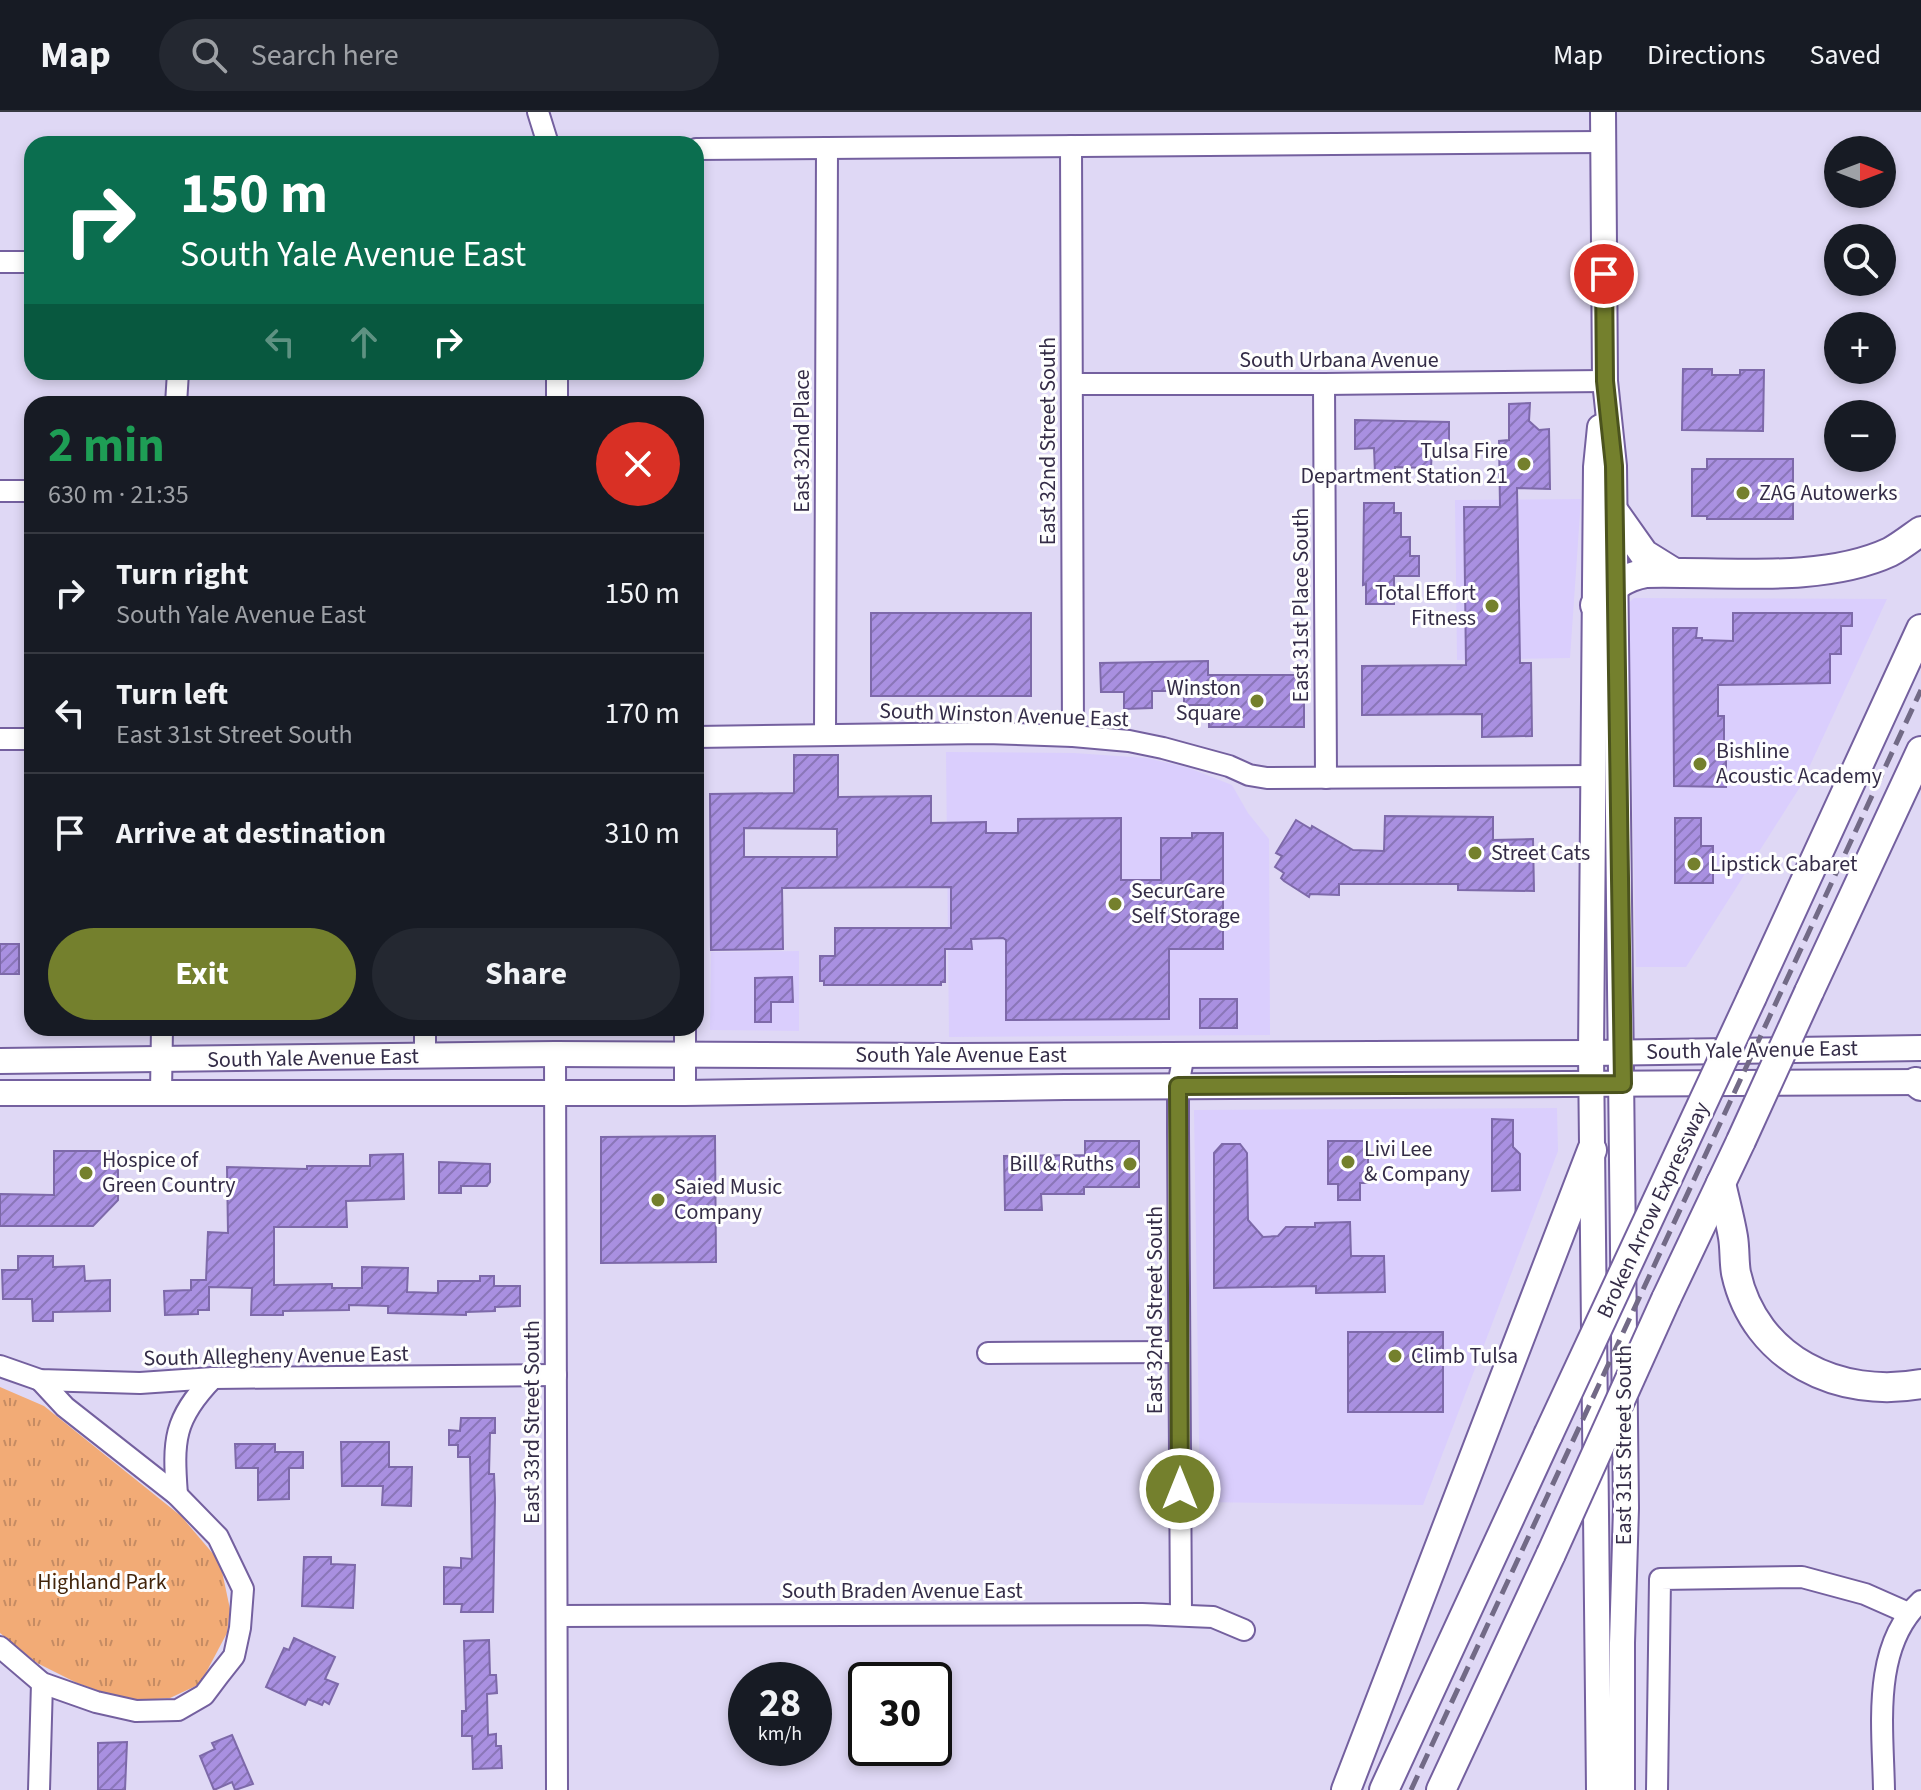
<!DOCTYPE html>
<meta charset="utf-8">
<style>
:root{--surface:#171b24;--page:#242831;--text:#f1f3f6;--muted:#9ea1a6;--line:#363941;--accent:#74802d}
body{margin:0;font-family:"Source Sans 3",sans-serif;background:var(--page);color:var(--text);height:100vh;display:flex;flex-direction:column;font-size:30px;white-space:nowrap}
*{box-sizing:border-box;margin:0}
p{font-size:26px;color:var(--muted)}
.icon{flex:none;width:44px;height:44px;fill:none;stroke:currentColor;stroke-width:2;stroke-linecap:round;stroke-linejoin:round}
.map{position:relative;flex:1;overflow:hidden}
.panel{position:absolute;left:24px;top:284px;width:680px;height:640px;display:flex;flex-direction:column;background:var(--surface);border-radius:24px;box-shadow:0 4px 12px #0003}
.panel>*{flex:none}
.top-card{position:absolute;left:24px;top:24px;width:680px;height:244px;border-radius:24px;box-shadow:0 4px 12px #0003;background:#0b6e4f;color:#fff;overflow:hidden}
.needle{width:52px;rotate:90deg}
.tools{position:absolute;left:1824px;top:24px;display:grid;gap:16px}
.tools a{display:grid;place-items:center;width:72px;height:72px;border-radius:50%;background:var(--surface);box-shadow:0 4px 12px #0003;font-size:40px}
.speed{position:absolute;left:728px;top:1550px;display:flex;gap:16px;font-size:40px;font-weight:700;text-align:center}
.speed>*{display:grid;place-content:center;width:104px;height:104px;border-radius:50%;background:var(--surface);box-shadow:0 4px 12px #0003;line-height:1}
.speed small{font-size:20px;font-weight:400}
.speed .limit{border:4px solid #111;border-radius:12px;background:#fff;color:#111}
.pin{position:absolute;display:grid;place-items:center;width:68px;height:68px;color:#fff;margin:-34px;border:4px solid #fff;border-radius:50%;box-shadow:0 2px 8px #0007}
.me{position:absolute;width:88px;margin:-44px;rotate:0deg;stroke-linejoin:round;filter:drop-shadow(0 0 6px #0008)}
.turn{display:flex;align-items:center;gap:28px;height:168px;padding:0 24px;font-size:36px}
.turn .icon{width:104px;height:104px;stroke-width:2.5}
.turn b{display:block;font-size:56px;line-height:68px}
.lanes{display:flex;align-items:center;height:76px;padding:0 24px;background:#0003;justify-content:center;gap:40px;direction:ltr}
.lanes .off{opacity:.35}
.round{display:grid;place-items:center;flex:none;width:84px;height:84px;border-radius:42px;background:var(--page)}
.head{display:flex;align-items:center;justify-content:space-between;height:136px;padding:0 24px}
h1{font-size:48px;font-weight:700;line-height:60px;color:#1e9e55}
.cta{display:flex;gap:16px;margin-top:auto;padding:16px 24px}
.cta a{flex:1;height:92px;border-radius:48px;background:var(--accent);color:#fff;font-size:32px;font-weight:700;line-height:92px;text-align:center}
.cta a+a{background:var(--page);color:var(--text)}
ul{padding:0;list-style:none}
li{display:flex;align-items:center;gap:24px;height:120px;padding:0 24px;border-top:2px solid var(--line)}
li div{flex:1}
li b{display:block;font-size:30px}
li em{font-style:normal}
header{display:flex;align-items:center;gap:48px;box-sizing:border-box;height:112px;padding:0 40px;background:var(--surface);border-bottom:2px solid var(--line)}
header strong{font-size:38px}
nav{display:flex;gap:44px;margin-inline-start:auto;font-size:28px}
.search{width:560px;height:72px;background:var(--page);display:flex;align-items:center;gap:20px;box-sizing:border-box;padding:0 28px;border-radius:44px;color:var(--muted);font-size:30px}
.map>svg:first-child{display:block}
.built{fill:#dacefd}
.park{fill:url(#park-tufts)}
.building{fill:url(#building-hatch);stroke:#7d69a9;stroke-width:2;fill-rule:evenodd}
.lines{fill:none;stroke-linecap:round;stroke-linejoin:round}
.minor-casing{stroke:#74609f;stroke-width:24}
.major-casing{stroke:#74609f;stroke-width:28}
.highway-casing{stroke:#74609f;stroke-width:32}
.minor{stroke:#fff;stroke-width:20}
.major{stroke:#fff;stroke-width:24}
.highway{stroke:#fff;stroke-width:28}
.rail{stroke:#726a86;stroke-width:5;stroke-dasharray:16 8;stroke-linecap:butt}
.highway-bridge-casing{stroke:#74609f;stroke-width:32;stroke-linecap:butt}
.highway-bridge{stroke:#fff;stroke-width:28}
.route-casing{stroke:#4b531d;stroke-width:20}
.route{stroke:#74802d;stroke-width:14}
.poi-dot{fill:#74802d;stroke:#fefefe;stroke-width:3}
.labels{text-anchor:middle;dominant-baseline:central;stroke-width:6;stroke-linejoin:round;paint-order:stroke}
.street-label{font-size:22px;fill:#342c47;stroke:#fefefe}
.poi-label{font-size:22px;fill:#342c47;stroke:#fefefe;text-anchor:start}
.park-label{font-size:22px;fill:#42240a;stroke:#fefefe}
</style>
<header>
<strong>Map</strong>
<div class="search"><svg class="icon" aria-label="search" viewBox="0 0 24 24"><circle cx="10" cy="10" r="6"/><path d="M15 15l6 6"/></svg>Search here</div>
<nav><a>Map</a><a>Directions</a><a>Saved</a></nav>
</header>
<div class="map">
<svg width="1921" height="1678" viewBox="0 0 1921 1678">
<defs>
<pattern id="park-tufts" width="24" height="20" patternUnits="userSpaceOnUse" patternTransform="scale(2)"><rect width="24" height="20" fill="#f2ab76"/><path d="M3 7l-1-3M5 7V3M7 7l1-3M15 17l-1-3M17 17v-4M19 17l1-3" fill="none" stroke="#c58b63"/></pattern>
<pattern id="building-hatch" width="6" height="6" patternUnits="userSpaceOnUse" patternTransform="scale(2)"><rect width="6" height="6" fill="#a990e1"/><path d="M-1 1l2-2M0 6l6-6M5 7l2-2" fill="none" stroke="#8a76b8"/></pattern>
</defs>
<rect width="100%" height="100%" fill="#dfd8f5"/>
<g class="built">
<polygon points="1581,387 1570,546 1457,548 1455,388"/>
<polygon points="1634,486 1887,487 1800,675 1686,855 1636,855 1631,604 1625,494"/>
<polygon points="946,640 1074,641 1147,646 1189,656 1232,673 1248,701 1269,727 1270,923 949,925"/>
<polygon points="799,839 799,919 710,918 711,840"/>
<polygon points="1557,996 1558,1039 1423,1393 1200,1390 1194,998"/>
</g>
<polygon class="park" points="0,1275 44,1294 181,1404 220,1450 230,1497 227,1521 200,1572 170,1586 127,1589 77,1571 37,1551 0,1521"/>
<g class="building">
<polygon points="1683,257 1712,257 1712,263 1740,263 1740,258 1764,258 1763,319 1682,318"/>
<polygon points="1530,291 1529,309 1539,318 1549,317 1550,377 1517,376 1520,551 1531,551 1532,624 1482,625 1482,602 1362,603 1362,554 1466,553 1464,395 1500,395 1499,329 1509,328 1509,292"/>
<polygon points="1355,308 1449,310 1449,337 1432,336 1431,356 1395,355 1395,361 1375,361 1374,336 1355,337"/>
<polygon points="1707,347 1793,347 1793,407 1707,407 1707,404 1692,404 1692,357 1707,357"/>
<polygon points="1364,391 1394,391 1394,401 1401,401 1401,425 1410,425 1410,444 1419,444 1419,464 1394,464 1394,492 1366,492 1366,472 1363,473"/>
<rect x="871" y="501" width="160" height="83"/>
<polygon points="1733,501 1852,501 1852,514 1841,514 1841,542 1830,542 1830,571 1718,573 1718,604 1724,604 1724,630 1726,630 1726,675 1674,674 1673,516 1697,516 1696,526 1702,526 1702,528 1733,529"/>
<polygon points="1208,549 1208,563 1304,563 1304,615 1209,615 1209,593 1184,593 1184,579 1152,579 1152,596 1124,597 1124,580 1101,580 1100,551"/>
<path d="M794,643H838V685L931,684V711L986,710V721H1018V707L1121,706V768H1161V726H1192V721H1223V837H1169V907L1006,908V828L1003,826L971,827L972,837H945V870H941V873H824V869H820V844H835V816H951V775L782,776L783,837L711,838L710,682L794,681ZM744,716L837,717V745H744Z"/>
<polygon points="1385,704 1493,705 1493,728 1533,727 1534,779 1458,778 1458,772 1339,772 1339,783 1310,782 1309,785 1284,769 1281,766 1284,761 1275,755 1282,744 1276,741 1296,708 1311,717 1312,714 1353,738 1384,739"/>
<polygon points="1675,706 1701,706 1701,734 1713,734 1713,771 1675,771"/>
<rect x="0" y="832" width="19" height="30"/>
<polygon points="792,865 793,890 771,890 771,910 755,910 755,866"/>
<rect x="1200" y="887" width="37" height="29"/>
<polygon points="1492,1007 1513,1008 1513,1035 1520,1042 1520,1078 1492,1079"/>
<polygon points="715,1024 716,1150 601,1151 601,1025"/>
<polygon points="1085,1029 1139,1029 1139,1075 1084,1075 1084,1082 1041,1082 1042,1098 1005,1098 1004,1044 1085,1043"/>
<polygon points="1328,1029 1368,1029 1368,1071 1360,1071 1360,1088 1338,1088 1338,1072 1328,1072"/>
<polygon points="1222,1032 1240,1032 1247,1041 1248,1108 1263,1125 1278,1124 1286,1115 1315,1115 1315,1111 1350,1110 1351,1144 1384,1144 1385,1180 1316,1181 1316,1174 1214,1176 1214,1041"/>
<polygon points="54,1039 118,1039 118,1088 93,1114 0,1114 0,1082 54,1083"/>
<polygon points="403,1042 404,1087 346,1089 347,1115 274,1115 274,1173 332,1172 332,1176 362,1176 362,1155 408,1156 407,1180 438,1181 438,1169 480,1169 480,1164 494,1164 494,1174 520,1174 520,1194 495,1195 495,1199 466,1200 466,1203 424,1202 388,1201 388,1194 349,1193 349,1198 283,1199 283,1203 251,1203 252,1176 209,1175 209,1198 198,1198 198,1202 165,1203 164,1179 191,1178 191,1168 206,1168 208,1120 228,1121 227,1055 307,1057 307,1054 370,1054 370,1043"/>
<polygon points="439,1050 490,1052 490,1070 487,1074 461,1074 461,1081 439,1081"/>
<polygon points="18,1144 53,1144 53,1155 84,1154 85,1169 110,1168 110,1199 53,1200 53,1209 33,1209 32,1187 3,1187 2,1158 18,1158"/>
<rect x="1348" y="1220" width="95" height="80"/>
<polygon points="461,1306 495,1306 495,1321 490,1321 489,1362 494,1362 495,1386 493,1500 461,1500 462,1492 444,1492 444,1455 461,1456 461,1446 472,1447 470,1345 458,1345 458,1333 449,1333 449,1318 460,1319"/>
<polygon points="341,1330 389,1330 389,1355 412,1355 411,1394 382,1393 383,1374 342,1374"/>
<polygon points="235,1332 275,1332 275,1340 303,1340 303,1356 289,1356 289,1387 258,1388 258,1356 236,1356"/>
<polygon points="304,1445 331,1445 331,1452 355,1453 353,1496 302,1494"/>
<polygon points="294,1526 335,1545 325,1567 338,1572 329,1592 324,1589 322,1593 308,1587 305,1593 266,1575 284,1536 289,1538"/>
<polygon points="489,1528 490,1563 496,1563 497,1581 487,1582 488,1623 496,1622 496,1634 501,1634 502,1656 473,1657 472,1624 462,1624 462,1599 466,1599 464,1529"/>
<polygon points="232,1623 253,1672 235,1678 232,1670 214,1678 200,1644 215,1637 212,1631"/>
<polygon points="127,1630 125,1678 98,1678 98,1631"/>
</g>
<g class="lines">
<defs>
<g id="minor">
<polyline points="538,0 548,32"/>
<polyline points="1071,34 1073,624"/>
<polyline points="696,37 1603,30"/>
<polyline points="0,150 32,150"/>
<polyline points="557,260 557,292"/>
<polyline points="1072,272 1324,272 1605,269"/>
<polyline points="1324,272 1326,666"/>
<polyline points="176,292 178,260"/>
<polyline points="0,379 32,379"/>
<polyline points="825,623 827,36"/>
<polyline points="696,625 986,621 1073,624 1129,629 1163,636 1229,654 1249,663 1267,666 1593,664"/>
<polyline points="0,627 32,627"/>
<polyline points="425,916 425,945"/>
<polyline points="555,942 557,1678"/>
<polyline points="161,980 162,916"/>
<polyline points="685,981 685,916"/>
<polyline points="988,1241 1179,1240"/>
<polyline points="0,1254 40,1268 140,1271 213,1266 556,1263"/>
<path d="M177,1383C173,1329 173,1307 213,1266"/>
<polyline points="1181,1503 1178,1020 1178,974 1184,942"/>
<polyline points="558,1504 1142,1502 1213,1505 1244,1518"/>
<polyline points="0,1535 42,1571 96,1590 136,1599 178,1598 204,1583 219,1563 234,1544 240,1516 243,1477 218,1425 177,1383 65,1295 40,1268"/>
<polyline points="39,1678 42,1571"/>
<polyline points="1657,1678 1660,1467 1802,1465 1865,1482 1908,1501"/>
<path d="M1884,1678C1883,1616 1871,1535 1921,1489"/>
</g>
<g id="major">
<polyline points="1603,0 1605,269 1614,354 1626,1396 1622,1531 1622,1678"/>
<polyline points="0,949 555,942 952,944 1591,941 1921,936"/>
<polyline points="0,981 685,981 1065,975 1921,970"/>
<polyline points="1599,1678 1591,941 1596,355 1600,315"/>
</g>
<g id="highway">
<polyline points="1615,401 1644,442 1673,460"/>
<path d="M1595,493C1611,476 1623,465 1646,461C1723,459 1821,472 1890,440C1901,434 1911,426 1921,419"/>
<polyline points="1809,880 1921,639"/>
<polyline points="1752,885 1921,517"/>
<polyline points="1916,970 1921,974"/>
<path d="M1721,1071C1725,1089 1730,1107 1733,1125C1735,1137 1734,1150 1736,1161C1755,1248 1840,1287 1921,1272"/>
<polyline points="1666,1187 1741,1029"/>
<polyline points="1346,1678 1592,1038"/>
<polyline points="1384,1678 1548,1323"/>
<polyline points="1441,1678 1551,1442"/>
</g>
</defs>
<use href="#minor" class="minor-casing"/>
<use href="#major" class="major-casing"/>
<use href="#highway" class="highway-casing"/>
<use href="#minor" class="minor"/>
<use href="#major" class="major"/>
<use href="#highway" class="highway"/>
<polyline class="rail" points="1411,1678 1921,578"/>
<defs>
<g id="highway-bridge">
<polyline points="1741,1029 1809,880"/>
<polyline points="1548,1323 1752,885"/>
<polyline points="1551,1442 1666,1187"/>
</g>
</defs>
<use href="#highway-bridge" class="highway-bridge-casing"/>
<use href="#highway-bridge" class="highway-bridge"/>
</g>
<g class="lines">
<defs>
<polyline id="route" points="1180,1377 1178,974 1623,972 1614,354 1605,269 1604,162"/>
</defs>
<use href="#route" class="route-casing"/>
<use href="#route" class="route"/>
</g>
<g class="poi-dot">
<circle cx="1524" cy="352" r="8"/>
<circle cx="1743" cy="381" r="8"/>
<circle cx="1492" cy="494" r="8"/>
<circle cx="1257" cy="589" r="8"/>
<circle cx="1700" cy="652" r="8"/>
<circle cx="1475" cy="741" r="8"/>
<circle cx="1694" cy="752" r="8"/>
<circle cx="1115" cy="792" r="8"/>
<circle cx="1348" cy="1050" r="8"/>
<circle cx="1130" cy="1052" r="8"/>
<circle cx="86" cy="1061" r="8"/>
<circle cx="658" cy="1088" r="8"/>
<circle cx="1395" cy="1244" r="8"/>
</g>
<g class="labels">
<g class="street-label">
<text x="1339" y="248">South Urbana Avenue</text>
<text transform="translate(802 329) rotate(-90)">East 32nd Place</text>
<text transform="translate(1048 329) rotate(-90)">East 32nd Street South</text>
<text transform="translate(1301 493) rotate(-90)">East 31st Place South</text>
<text transform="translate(1004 603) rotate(2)">South Winston Avenue East</text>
<text transform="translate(1752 938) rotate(-1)">South Yale Avenue East</text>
<text x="961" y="943">South Yale Avenue East</text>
<text transform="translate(313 946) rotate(-1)">South Yale Avenue East</text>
<text transform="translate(1653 1098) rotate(-65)">Broken Arrow Expressway</text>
<text transform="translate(1155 1198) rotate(-90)">East 32nd Street South</text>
<text transform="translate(276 1244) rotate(-1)">South Allegheny Avenue East</text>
<text transform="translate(532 1310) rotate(-90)">East 33rd Street South</text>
<text transform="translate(1624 1333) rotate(-90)">East 31st Street South</text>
<text x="902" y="1479">South Braden Avenue East</text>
</g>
<g class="poi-label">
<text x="1508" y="339" text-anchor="end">Tulsa Fire<tspan x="1508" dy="25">Department Station 21</tspan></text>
<text x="1759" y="381">ZAG Autowerks</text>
<text x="1476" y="481" text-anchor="end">Total Effort<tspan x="1476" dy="25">Fitness</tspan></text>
<text x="1241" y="576" text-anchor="end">Winston<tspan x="1241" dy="25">Square</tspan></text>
<text x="1716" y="639">Bishline<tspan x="1716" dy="25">Acoustic Academy</tspan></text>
<text x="1491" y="741">Street Cats</text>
<text x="1710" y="752">Lipstick Cabaret</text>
<text x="1131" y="779">SecurCare<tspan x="1131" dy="25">Self Storage</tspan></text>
<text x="1364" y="1037">Livi Lee<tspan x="1364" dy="25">&amp; Company</tspan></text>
<text x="102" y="1048">Hospice of<tspan x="102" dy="25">Green Country</tspan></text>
<text x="1114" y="1052" text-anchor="end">Bill &amp; Ruths</text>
<text x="674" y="1075">Saied Music<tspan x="674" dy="25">Company</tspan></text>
<text x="1411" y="1244">Climb Tulsa</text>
</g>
<g class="park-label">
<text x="102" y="1470">Highland Park</text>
</g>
</g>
</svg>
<div class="tools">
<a><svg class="needle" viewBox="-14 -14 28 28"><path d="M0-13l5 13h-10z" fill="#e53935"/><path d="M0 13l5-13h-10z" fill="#9ea1a6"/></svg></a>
<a><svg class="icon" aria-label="search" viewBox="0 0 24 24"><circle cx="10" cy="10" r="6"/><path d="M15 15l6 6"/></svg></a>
<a>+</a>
<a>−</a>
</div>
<div class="speed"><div>28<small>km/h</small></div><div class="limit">30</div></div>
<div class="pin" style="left:1604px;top:162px;background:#d93025"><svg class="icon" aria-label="arrive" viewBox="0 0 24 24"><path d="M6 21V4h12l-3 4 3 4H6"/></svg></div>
<svg class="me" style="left:1180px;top:1377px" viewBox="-20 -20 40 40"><circle r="17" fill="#74802d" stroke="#fff" stroke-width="3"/><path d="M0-11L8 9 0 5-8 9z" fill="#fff"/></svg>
<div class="top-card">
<div class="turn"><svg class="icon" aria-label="right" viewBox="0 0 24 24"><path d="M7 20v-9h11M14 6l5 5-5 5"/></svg><div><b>150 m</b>South Yale Avenue East</div></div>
<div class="lanes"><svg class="icon off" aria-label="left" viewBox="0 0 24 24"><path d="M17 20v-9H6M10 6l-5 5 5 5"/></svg><svg class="icon off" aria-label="ahead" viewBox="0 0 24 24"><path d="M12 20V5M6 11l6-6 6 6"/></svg><svg class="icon" aria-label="right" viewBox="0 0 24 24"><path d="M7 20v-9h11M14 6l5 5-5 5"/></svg></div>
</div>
<section class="panel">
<div class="head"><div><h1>2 min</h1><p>630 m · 21:35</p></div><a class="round" style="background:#d93025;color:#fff"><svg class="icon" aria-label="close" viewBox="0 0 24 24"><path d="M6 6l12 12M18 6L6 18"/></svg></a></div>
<ul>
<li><svg class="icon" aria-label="right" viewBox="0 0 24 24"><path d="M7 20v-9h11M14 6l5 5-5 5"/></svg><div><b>Turn right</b><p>South Yale Avenue East</p></div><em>150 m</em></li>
<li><svg class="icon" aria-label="left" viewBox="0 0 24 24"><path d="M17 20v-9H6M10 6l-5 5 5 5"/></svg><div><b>Turn left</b><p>East 31st Street South</p></div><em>170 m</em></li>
<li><svg class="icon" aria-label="arrive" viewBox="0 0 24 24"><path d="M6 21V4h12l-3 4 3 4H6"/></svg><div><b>Arrive at destination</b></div><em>310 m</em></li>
</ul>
<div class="cta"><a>Exit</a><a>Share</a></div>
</section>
</div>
